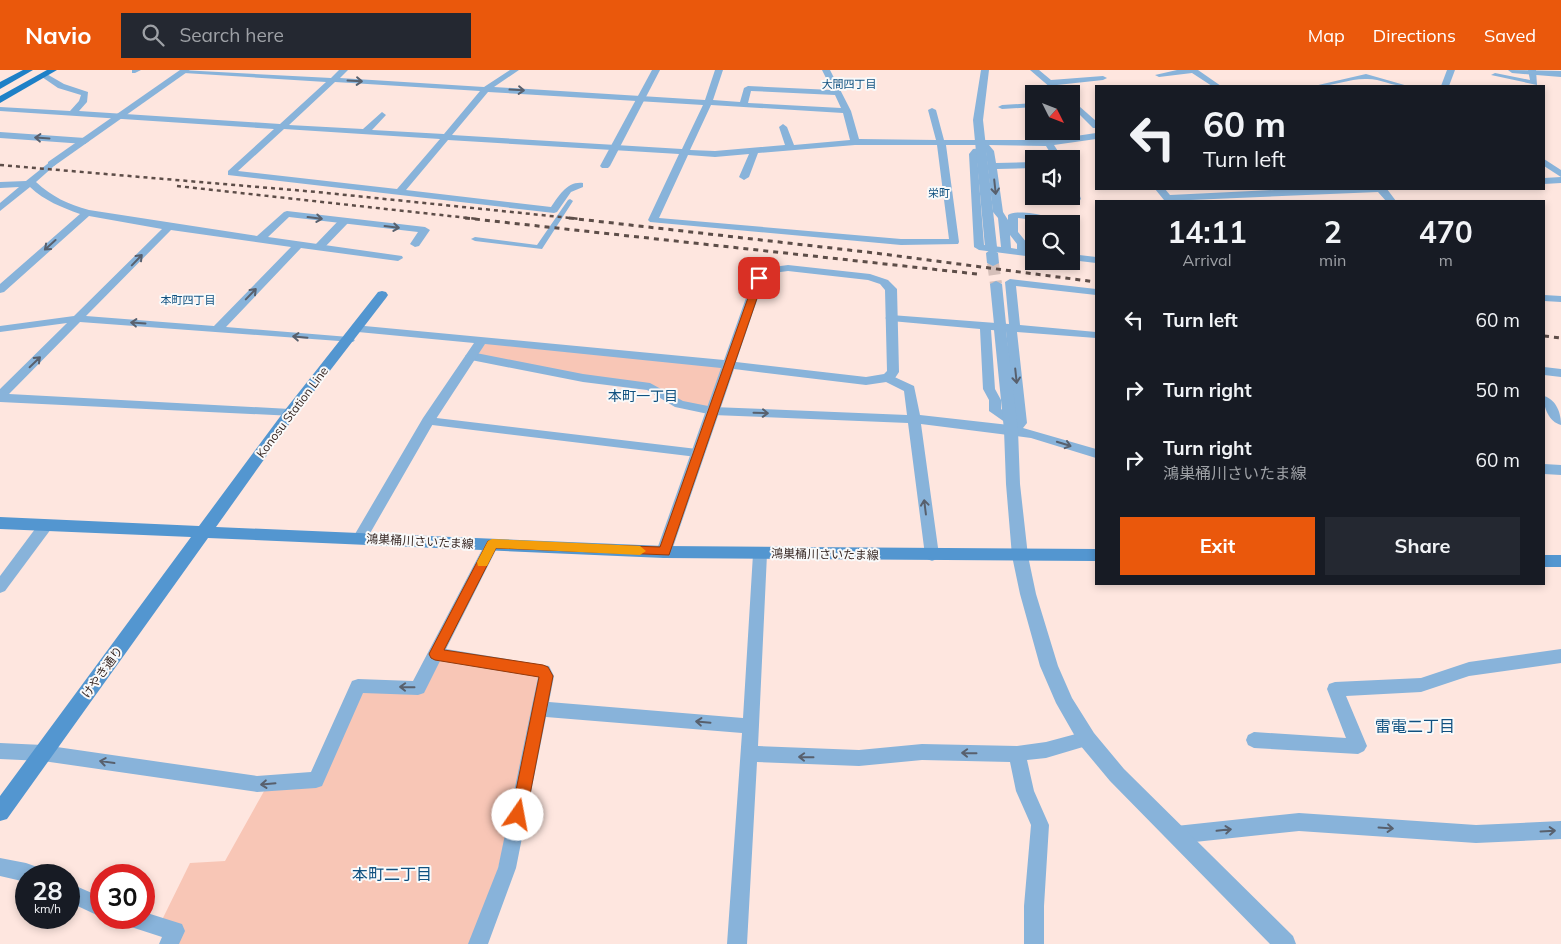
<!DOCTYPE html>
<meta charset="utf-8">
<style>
:root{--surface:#171b24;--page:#242831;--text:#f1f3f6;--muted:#9ea1a6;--accent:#ea580c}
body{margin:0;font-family:Mulish,"Noto Sans JP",sans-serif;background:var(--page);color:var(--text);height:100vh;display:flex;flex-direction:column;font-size:19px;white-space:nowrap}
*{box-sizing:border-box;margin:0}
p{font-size:16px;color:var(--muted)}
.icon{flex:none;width:28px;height:28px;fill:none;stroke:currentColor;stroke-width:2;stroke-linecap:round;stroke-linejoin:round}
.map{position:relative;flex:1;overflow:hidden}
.side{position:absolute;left:1095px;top:130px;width:450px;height:385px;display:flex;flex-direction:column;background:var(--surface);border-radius:0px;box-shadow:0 2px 8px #0003}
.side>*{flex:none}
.guide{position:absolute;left:1095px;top:15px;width:450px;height:105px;border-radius:0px;box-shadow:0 2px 8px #0003;background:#171b24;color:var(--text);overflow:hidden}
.needle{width:32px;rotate:132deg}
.tools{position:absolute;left:1025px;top:15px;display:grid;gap:10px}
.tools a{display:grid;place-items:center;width:55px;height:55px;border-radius:0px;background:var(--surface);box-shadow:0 2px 8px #0003;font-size:25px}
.speed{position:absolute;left:15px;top:794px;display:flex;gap:10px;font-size:25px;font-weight:700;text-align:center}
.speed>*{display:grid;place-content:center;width:65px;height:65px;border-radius:50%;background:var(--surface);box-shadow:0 2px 8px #0003;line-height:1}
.speed small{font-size:12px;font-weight:400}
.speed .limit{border:8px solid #d22;background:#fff;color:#111}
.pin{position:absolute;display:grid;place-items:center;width:42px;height:42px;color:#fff;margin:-21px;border-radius:10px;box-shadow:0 2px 8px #0006}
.me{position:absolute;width:55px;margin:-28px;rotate:12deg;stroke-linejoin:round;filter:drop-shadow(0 0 4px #0008)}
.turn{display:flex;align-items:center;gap:18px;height:105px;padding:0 25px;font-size:22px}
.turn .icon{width:65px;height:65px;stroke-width:2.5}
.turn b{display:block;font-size:35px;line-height:42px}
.eta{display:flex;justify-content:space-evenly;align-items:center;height:85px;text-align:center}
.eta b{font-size:30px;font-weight:700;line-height:35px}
.action{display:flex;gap:10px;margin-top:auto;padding:10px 25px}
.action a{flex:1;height:58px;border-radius:0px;background:var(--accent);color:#fff;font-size:20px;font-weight:700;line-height:58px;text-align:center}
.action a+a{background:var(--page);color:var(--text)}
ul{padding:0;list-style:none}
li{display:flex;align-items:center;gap:15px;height:70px;padding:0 25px}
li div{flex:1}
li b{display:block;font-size:19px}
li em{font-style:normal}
header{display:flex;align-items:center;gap:30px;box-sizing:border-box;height:70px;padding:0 25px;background:var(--accent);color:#fff}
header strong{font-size:24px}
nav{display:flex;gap:28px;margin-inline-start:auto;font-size:18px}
.search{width:350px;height:45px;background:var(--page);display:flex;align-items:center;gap:12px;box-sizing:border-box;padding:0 18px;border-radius:0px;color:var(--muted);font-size:19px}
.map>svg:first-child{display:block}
.green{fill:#f8c6b6}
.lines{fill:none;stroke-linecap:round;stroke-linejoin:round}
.tertiary-tunnel{stroke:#d6c0ba;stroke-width:12;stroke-dasharray:12 6;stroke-linecap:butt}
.pedestrian{fill:#88b3da;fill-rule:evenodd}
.minor{fill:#88b3da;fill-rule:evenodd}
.tertiary{fill:#88b3da;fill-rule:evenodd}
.secondary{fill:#5396d0;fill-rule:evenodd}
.primary{fill:#1e80c7;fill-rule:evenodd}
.rail-far1{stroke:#5d4d48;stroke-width:2.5;stroke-dasharray:4 4;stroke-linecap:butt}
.rail{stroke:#5d4d48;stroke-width:3;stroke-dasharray:5 5;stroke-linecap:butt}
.oneway{stroke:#58606d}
.route{fill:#ea580c;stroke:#983908}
.slow{fill:#f59e0b}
.labels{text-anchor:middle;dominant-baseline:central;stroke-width:4;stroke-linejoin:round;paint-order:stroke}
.far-neighbourhood-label{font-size:11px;fill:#105180;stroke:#f9f9f9}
.street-label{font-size:12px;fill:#382925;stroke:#f9f9f9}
.neighbourhood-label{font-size:14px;fill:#105180;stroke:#f9f9f9}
.near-neighbourhood-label{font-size:16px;fill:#105180;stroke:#f9f9f9}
</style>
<header>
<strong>Navio</strong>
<div class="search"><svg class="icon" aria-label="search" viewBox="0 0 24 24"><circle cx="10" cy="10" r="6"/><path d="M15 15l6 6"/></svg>Search here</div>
<nav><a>Map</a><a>Directions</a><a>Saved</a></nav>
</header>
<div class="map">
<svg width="1561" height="874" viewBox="0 0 1561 874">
<rect width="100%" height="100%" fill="#fee6df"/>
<g class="green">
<polygon points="482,270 730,295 713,341 679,334 650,317 471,286"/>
<polygon points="435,584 543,601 540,639 478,874 169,874 161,852 190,793 225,791 268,714 316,710 358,616 418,618"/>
</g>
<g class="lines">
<polyline class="tertiary-tunnel" points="993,193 996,214"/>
<polygon class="pedestrian" points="570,129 573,131 542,179 475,171 471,169 475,167 537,175 568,130"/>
<g class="minor">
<polygon points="132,0 141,0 135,3 132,3"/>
<path d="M181,0L331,8L339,0H348L340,8L484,17L510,0H519L494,17L705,30L715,0H723L713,30L740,32L744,18L748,16L832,20L822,0H830L851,41L859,69L936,70L928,40L932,38L936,40L944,70H1049L1096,63V69L1054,75L1063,89H1054L1046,76L989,75L994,81L996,93L1034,92V98L997,99L1003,142L1008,150V145C1017,138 1057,147 1066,154C1049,154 1034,150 1018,148V162L1027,173L1028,180L1034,181V187L979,180L974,177L969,84L973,79L982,78L978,75H946L959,172L958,174L901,175L650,152L648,150L679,84L448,70L406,120L551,137C559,126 567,111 583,113V117L571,122L557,142L554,143L228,105V101L274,59L0,41V37L70,41L79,31L81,25L58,18L42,7L41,5L45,3L64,14L88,22L87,32L79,41L280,54L326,12L184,3H181ZM335,12L480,21L444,64L372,60L386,45L382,42L363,59L289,55ZM751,21L835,25L841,38L748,33ZM488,22L703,35L682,79L452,65ZM711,35L843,43L850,70L794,75L787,57L783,54L779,57L785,75L715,81L690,80ZM284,59L440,69L397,119L238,101ZM855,75H937L949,169H901L659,148L688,85L715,87L749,84L739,107L744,110L749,107L758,83ZM986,82L993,142L998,148L1001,177L984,175L977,85ZM1010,165L1017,174V179L1011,178Z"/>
<polygon points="1030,0 1039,0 1051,10 1103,6 1107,8 1103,10 1057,15 1067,24 1058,24"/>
<polygon points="1177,0 1198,0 1221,16 1212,16 1192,3 1159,7 1155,5"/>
<polygon points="1447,0 1455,0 1449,16 1441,16"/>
<polygon points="1528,0 1536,0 1537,15 1491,5 1495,3 1530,10"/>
<path d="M1366,4L1408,16C1393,17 1380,8 1365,9C1348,9 1332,17 1314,16Z"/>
<polygon points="1071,29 1096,51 1096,58 1093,58 1071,36"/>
<polygon points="1034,33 1034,37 1002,39 998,37 1002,35"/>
<polygon points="0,62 85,68 89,71 85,74 0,68"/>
<polygon points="1544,89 1561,100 1561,107 1544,96"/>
<path d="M51,91L56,94L54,96L36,112C52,127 68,134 89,140L257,166L284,142L287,141L425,157L430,160L419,176L415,177L410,174L418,162L289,147L268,167L402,186L403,188L398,191L301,178L226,257L349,267L355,270L353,272L80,252L9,324L290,339L296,343L294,346L0,332V319L67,253L0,262V256L74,246L162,159L89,146L4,222L0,223V214L80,144C61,137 45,131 30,117L0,141V133L19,117L0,118V112L26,111ZM171,160L291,177L214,256L86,246Z"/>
<polygon points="1561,107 1561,113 1544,114 1544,108"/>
<polygon points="1071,112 1076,115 1081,129 1079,131 1047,131 1042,128 1043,126 1071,126"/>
<polygon points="1155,119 1165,119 1170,125 1294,119 1387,119 1396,131 1386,131 1378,122 1167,131 1164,130"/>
<polygon points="1071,184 1096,187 1096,193 1071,190"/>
<path d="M1010,209L1096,219V225L1016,216L1020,255L1096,262V268L1017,262L1027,353L1023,358L1096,379V388L1031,368L921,354L939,485L937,489L932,491L927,489L925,485L908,353L713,345L675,337L647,320L583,312L471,290L465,286L471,282L583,304L650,313L683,331L713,337L907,345L904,321L884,311L882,308L884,305L888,304L914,316L920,345L1009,355L989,341V330L983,319L980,259L891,251L885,248L891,245L1009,254L1005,212ZM991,260L1006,261L1014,348L1001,339V330L995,319Z"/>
<polygon points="1544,225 1561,226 1561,232 1544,231"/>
<polygon points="1544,297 1561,299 1561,307 1544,305"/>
<path d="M1544,326C1557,330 1561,344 1561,355C1549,352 1543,337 1544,326Z"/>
<polygon points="428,347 697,379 702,380 704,383 702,386 697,387 424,354 422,351 424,348"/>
<polygon points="1544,394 1561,395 1561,405 1544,404"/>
<polygon points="46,450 51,451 53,455 51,459 5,521 0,523 0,506 41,451"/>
<polygon points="492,469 497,470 499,474 446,579 549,596 554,606 549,632 743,648 753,484 755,480 760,478 765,480 767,484 758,676 859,680 922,674 1017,676 1046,672 1087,661 1093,664 1095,669 1093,674 1046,688 1027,690 1034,721 1049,755 1044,836 1044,874 1024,874 1024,836 1031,755 1016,721 1010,692 922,690 859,696 757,692 747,874 727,874 742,663 546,647 516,798 488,874 468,874 498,798 538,607 440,591 424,623 418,625 363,623 322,716 316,718 257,722 43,691 0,689 0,673 43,675 257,706 311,702 352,611 358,609 413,611 487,470"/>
<polygon points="1561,579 1561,593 1469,606 1421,622 1346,626 1367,676 1364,681 1358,684 1254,678 1248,675 1246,670 1248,665 1254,662 1346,668 1327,619 1329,614 1335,612 1421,608 1469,592"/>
<polygon points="1299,743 1476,755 1561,751 1561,769 1476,773 1299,761 1176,774 1170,771 1167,765 1170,759 1176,756"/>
<polygon points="0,788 26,793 40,798 42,805 26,805 26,812 0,806"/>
<polygon points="69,813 101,827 101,847 69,832"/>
<polygon points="144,842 182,854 185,861 179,874 159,874 162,867 125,855 122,848 144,848"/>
</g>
<g class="tertiary">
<polygon points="180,0 190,0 54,96 48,96 48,92"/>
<polygon points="652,0 660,0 610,96 608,98 602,98 600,96"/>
<polygon points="981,0 989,0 983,50 997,177 993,180 998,183 999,193 993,196 987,193 986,183 990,180 985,177 973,50"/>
<polygon points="1508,0 1561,1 1561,7 1512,3"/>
<polygon points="344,148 348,149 349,151 348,153 323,179 315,179 313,177 315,175 340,149"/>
<path d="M788,195L870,204L888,210L897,219L899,302L893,311L866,315L734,299L670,486L664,488L658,486L656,482L721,298L485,274L434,352L365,472L360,474L355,472L352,468L355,464L423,348L474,273L358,262L354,261L352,258L354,255L724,290L753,208L766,198ZM788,201L868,210L880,214L885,220L887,301L884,304L866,307L736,292L764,210L773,203Z"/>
<polygon points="996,211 1002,214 1006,254 1003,257 1006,260 1018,360 1020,414 1028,486 1036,524 1058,596 1072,628 1094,663 1124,699 1293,866 1296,874 1270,874 1110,711 1080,675 1056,633 1040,596 1020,524 1012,486 1006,414 1004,360 994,260 997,257 994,254 990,214"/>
</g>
<g class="secondary">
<polygon points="382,221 386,222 388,225 386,228 295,346 216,457 664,476 1096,479 1096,491 664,488 208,468 7,749 0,751 0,726 191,467 0,459 0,447 199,456 285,340 378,222"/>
<rect x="1544" y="485" width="17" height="12"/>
</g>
<g class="primary">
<polygon points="23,0 33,0 0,19 0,12"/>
<polygon points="47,0 57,0 0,33 0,26"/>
</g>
<g class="rail-far1">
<polyline points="0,95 317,122 580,149"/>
<polyline points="177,116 477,149"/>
</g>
<g class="rail">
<polyline points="465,148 977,204"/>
<polyline points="569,148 875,183 1096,212"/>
<polyline points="1544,266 1561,268"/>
</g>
</g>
<defs><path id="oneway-shaft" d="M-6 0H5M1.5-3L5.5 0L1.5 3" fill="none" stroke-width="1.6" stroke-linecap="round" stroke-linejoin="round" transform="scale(1.25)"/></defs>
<g class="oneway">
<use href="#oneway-shaft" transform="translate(355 11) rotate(3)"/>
<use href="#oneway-shaft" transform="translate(517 20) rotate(3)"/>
<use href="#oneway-shaft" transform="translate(42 68) rotate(-176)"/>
<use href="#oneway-shaft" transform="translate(995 117) rotate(84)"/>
<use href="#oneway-shaft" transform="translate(315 148) rotate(7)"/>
<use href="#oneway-shaft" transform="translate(392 157) rotate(7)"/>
<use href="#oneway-shaft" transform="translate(50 175) rotate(138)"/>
<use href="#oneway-shaft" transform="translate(137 190) rotate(-46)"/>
<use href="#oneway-shaft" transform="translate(251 224) rotate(-46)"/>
<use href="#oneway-shaft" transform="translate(138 253) rotate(-176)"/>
<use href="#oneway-shaft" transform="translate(300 267) rotate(-175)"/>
<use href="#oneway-shaft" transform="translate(35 292) rotate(-44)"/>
<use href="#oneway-shaft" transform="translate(1016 306) rotate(84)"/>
<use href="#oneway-shaft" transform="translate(761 343) rotate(2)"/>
<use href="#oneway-shaft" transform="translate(1064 374) rotate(17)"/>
<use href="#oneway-shaft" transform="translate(925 437) rotate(-97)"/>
<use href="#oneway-shaft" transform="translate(407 617) rotate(-179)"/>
<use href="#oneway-shaft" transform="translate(703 652) rotate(-175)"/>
<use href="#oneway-shaft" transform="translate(969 683) rotate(-179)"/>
<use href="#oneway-shaft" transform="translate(806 687) rotate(-179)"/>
<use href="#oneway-shaft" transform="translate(107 692) rotate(-172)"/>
<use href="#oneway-shaft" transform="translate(268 714) rotate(175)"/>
<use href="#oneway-shaft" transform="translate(1386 758) rotate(4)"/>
<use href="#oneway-shaft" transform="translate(1224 760) rotate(-6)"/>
<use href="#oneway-shaft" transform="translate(1548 761) rotate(-3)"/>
</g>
<polygon class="route" points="759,205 764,208 669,485 496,478 444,580 543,595 548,597 553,606 526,745 524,750 518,752 513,750 511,745 539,607 435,590 431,588 429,584 488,471 660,477 755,208"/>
<polygon class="slow" points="492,469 640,476 646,481 640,485 496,478 487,496 478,496 477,492 488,471"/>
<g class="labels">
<g class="far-neighbourhood-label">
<text x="849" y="14">大間四丁目</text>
<text x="939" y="123">栄町</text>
<text x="188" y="230">本町四丁目</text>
</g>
<g class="street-label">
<text transform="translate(292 342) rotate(-53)">Konosu Station Line</text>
<text transform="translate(420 471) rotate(3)">鴻巣桶川さいたま線</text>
<text transform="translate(825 484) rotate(1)">鴻巣桶川さいたま線</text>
<text transform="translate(102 602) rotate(-54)">けやき通り</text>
</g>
<g class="neighbourhood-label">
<text x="643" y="326">本町一丁目</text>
</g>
<g class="near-neighbourhood-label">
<text x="1415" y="656">雷電二丁目</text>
<text x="392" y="804">本町二丁目</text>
</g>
</g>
</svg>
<div class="tools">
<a><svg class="needle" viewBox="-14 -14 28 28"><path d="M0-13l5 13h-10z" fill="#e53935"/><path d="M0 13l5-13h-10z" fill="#9ea1a6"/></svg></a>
<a><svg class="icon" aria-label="sound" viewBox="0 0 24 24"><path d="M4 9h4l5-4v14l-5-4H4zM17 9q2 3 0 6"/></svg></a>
<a><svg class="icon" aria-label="search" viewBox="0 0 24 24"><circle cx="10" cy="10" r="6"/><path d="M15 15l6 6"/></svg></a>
</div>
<div class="speed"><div>28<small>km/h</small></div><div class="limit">30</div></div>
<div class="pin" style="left:759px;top:208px;background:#d93025"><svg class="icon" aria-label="arrive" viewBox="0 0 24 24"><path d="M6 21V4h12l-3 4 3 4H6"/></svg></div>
<svg class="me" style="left:518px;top:745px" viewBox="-20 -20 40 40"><circle r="19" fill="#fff"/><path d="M0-13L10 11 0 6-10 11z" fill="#ea580c"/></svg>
<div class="guide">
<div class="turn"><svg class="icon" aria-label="left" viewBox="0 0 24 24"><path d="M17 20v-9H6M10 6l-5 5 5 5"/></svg><div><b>60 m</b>Turn left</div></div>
</div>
<section class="side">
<div class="eta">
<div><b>14:11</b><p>Arrival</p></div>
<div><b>2</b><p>min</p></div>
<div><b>470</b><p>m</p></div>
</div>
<ul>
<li><svg class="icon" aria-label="left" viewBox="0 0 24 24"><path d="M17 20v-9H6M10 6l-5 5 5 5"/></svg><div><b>Turn left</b></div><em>60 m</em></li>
<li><svg class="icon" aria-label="right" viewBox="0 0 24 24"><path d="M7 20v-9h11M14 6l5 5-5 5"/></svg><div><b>Turn right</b></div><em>50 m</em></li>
<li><svg class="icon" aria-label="right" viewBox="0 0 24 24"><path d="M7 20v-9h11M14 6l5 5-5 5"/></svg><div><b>Turn right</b><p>鴻巣桶川さいたま線</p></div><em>60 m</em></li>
</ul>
<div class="action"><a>Exit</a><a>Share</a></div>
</section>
</div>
